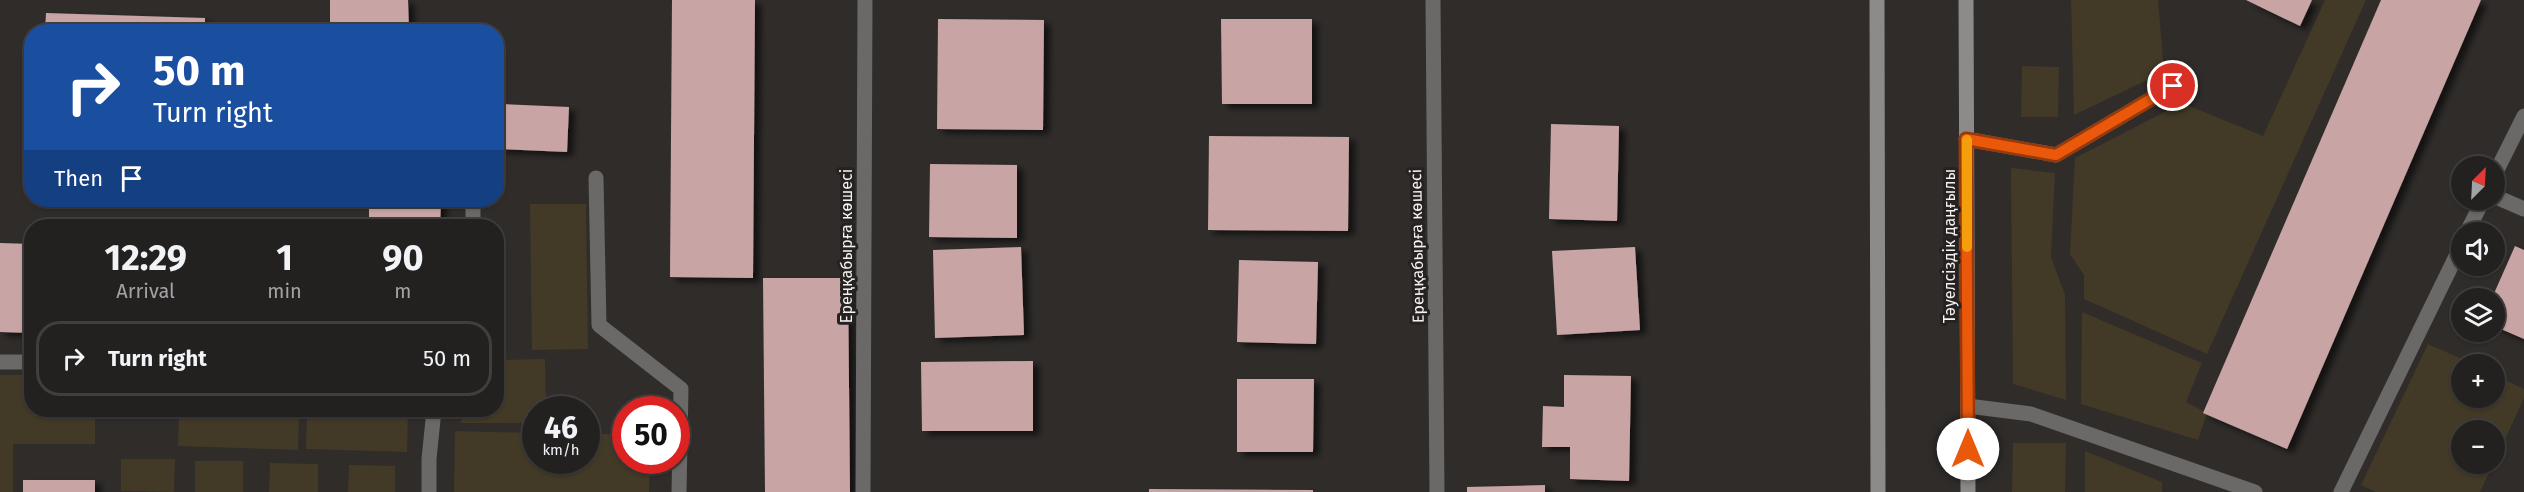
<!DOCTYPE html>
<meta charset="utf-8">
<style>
:root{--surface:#232120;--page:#2f2e2d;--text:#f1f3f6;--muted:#a3a3a5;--line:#403e3e}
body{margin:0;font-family:"Fira Sans",sans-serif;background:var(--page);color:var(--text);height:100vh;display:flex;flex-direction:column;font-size:22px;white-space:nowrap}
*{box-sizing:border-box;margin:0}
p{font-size:20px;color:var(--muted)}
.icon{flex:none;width:33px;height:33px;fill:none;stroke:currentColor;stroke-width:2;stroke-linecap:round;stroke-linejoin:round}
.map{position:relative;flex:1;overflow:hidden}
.sheet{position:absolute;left:24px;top:219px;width:480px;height:198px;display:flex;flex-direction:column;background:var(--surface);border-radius:24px;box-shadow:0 2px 4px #0004,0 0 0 2px var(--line)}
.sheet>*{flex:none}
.hud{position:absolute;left:24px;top:24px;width:480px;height:183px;border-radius:24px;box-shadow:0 2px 4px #0004,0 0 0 2px var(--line);background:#1a4fa0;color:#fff;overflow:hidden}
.needle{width:39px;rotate:24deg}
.tools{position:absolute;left:2451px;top:156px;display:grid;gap:12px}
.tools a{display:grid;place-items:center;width:54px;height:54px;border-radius:50%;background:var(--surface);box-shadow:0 2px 4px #0004,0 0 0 2px var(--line);font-size:30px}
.speed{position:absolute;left:522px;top:396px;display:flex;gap:12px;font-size:30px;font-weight:700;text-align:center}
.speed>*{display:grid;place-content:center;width:78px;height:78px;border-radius:50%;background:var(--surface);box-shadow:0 2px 4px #0004,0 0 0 2px var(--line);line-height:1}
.speed small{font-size:15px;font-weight:400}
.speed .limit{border:9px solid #d22;background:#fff;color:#111}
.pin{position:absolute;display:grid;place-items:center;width:51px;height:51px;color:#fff;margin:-26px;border:3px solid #fff;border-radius:50%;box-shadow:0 2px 6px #0007}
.me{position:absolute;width:66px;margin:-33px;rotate:0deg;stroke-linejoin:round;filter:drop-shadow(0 0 4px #0008)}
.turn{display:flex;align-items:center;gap:21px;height:126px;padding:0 30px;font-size:27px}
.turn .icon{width:78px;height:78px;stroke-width:2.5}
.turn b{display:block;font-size:42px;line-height:51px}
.then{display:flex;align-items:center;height:57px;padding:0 30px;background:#0003;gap:12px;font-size:22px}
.eta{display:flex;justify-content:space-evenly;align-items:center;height:102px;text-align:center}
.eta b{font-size:36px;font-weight:700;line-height:42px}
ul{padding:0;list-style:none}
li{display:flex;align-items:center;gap:18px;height:75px;margin:0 12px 9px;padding:0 18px;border:3px solid var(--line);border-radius:24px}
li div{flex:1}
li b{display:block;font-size:22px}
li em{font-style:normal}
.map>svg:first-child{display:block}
.green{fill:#423a26}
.building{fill:#c8a4a4;filter:url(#shadow)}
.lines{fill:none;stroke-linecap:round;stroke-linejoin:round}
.lane{stroke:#6a6968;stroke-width:15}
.street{stroke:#6a6968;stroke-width:15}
.secondary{stroke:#8d8b89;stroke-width:15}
.route-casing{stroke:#983908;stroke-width:15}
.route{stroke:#ea580c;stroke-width:10}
.slow{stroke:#f59e0b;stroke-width:10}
.labels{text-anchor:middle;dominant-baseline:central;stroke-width:6;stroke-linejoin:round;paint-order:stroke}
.street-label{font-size:16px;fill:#f5f2f1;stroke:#252221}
</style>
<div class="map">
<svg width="2524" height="492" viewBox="0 0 2524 492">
<defs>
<filter id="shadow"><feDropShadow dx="6" dy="4" stdDeviation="3" flood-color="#0009"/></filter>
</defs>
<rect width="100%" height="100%" fill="#2f2c2a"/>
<g class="green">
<polygon points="2071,0 2158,0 2164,72 2074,115"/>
<polygon points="2325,0 2366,0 2207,354 2084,299 2084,275 2070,254 2075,158 2182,103 2263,136"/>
<polygon points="2022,66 2059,67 2058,117 2021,117"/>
<polygon points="2011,168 2055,173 2051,257 2065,295 2066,400 2013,384"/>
<polygon points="530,204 586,204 588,349 532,350"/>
<polygon points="2082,312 2202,363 2186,402 2207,413 2198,440 2081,404"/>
<polygon points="2428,344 2473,364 2462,364 2462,398 2494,398 2495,375 2524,389 2524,398 2495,461 2494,430 2462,430 2462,464 2493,464 2480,492 2376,492 2361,485"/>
<polygon points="545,359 546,409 536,410 535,423 460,423 467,410 496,410 497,360"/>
<polygon points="0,375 31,375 32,410 95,410 95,444 13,444 13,492 0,492"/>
<polygon points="179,410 299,410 298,450 178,446"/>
<polygon points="307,410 408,410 407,452 306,449"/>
<polygon points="455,431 535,433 536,460 586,460 587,434 625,434 626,460 650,461 649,492 454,492"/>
<polygon points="2013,443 2066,443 2065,492 2012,492"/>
<polygon points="2085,451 2162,482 2162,492 2085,492"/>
<polygon points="121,459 175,459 174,492 121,491"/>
<rect x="195" y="461" width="48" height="31"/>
<polygon points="270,463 318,464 318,492 269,492"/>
<polygon points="349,465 395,466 395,492 348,492"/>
</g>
<g class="building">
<polygon points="330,0 408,0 409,32 330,32"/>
<polygon points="672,0 755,0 753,278 670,277"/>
<polygon points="2246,0 2312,0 2300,26"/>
<polygon points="2381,0 2481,0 2287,449 2203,413"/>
<polygon points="46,13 205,18 205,32 45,32"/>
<polygon points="938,19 1044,20 1043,130 937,129"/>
<polygon points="1221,19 1312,19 1312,104 1222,104"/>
<polygon points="500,104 569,107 567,152 499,149"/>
<polygon points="1551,124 1619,126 1617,221 1549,219"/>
<polygon points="1209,136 1349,137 1348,231 1208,230"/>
<polygon points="930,164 1017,165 1017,238 929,237"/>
<polygon points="369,200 441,200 440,226 369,226"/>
<polygon points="0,243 32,244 32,333 0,332"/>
<polygon points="2515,246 2524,250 2524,339 2494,326 2494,298 2492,298"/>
<polygon points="1021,247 1024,335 935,338 933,250"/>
<polygon points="1635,247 1640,330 1557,335 1552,251"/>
<polygon points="1239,260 1318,262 1316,344 1237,342"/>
<polygon points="763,278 848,278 850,492 765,492"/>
<polygon points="1033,361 1033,431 922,431 921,362"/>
<polygon points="1564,375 1631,376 1629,481 1570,479 1570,447 1542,447 1543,406 1564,407"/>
<polygon points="1237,379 1314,379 1313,452 1237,452"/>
<rect x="23" y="480" width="72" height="12"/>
<polygon points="1545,485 1545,492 1467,492 1467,487"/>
<polygon points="1149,489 1313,490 1313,492 1149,492"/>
</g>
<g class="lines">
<g class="lane">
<polyline points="1966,139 2056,155 2173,86"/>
<polyline points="2494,176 2524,116"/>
<polyline points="596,178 599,325 681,389 679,492"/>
<polyline points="2494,196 2524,209"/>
<polyline points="473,226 473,200"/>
<polyline points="2467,232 2483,200"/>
<polyline points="0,362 32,362"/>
<polyline points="1968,406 2031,414 2255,492"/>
<polyline points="429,492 429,459 434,410"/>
<polyline points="2341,492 2462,244"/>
</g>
<g class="street">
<polyline points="1433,0 1437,492"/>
<polyline points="863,492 865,0"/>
</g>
<g class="secondary">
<polyline points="1877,0 1878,492"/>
<polyline points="1966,0 1968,492"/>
</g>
</g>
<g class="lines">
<defs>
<polyline id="route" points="1968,449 1966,139 2056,155 2173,86"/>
</defs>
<use href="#route" class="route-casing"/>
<use href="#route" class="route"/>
<polyline class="slow" points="1967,140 1967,247"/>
</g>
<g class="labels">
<g class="street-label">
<text transform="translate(846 246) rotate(-90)">Ереңқабырға көшесі</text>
<text transform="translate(1417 246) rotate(-91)">Ереңқабырға көшесі</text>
<text transform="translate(1949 246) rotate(-90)">Тәуелсіздік даңғылы</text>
</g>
</g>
</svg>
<div class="tools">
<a><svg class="needle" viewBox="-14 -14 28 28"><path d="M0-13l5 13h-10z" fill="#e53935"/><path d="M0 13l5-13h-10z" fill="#a3a3a5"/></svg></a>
<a><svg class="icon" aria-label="sound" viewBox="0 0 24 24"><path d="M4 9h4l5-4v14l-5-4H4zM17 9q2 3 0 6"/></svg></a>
<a><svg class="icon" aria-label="layers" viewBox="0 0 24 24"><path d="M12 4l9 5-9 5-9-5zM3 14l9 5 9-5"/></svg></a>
<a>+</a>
<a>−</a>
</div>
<div class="speed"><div>46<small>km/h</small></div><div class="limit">50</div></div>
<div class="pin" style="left:2173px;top:86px;background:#d93025"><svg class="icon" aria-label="arrive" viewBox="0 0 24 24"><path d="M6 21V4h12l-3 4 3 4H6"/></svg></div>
<svg class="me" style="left:1968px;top:449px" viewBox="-20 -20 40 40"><circle r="19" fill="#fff"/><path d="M0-13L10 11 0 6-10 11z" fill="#ea580c"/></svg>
<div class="hud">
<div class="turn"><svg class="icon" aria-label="right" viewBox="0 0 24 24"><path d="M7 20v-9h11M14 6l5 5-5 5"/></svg><div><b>50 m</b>Turn right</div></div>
<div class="then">Then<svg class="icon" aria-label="arrive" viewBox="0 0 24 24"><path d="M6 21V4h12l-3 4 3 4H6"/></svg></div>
</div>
<section class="sheet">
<div class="eta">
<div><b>12:29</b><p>Arrival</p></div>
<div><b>1</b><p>min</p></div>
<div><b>90</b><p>m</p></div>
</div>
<ul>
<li><svg class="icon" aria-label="right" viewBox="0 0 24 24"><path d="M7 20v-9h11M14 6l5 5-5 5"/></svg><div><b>Turn right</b></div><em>50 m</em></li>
</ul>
</section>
</div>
